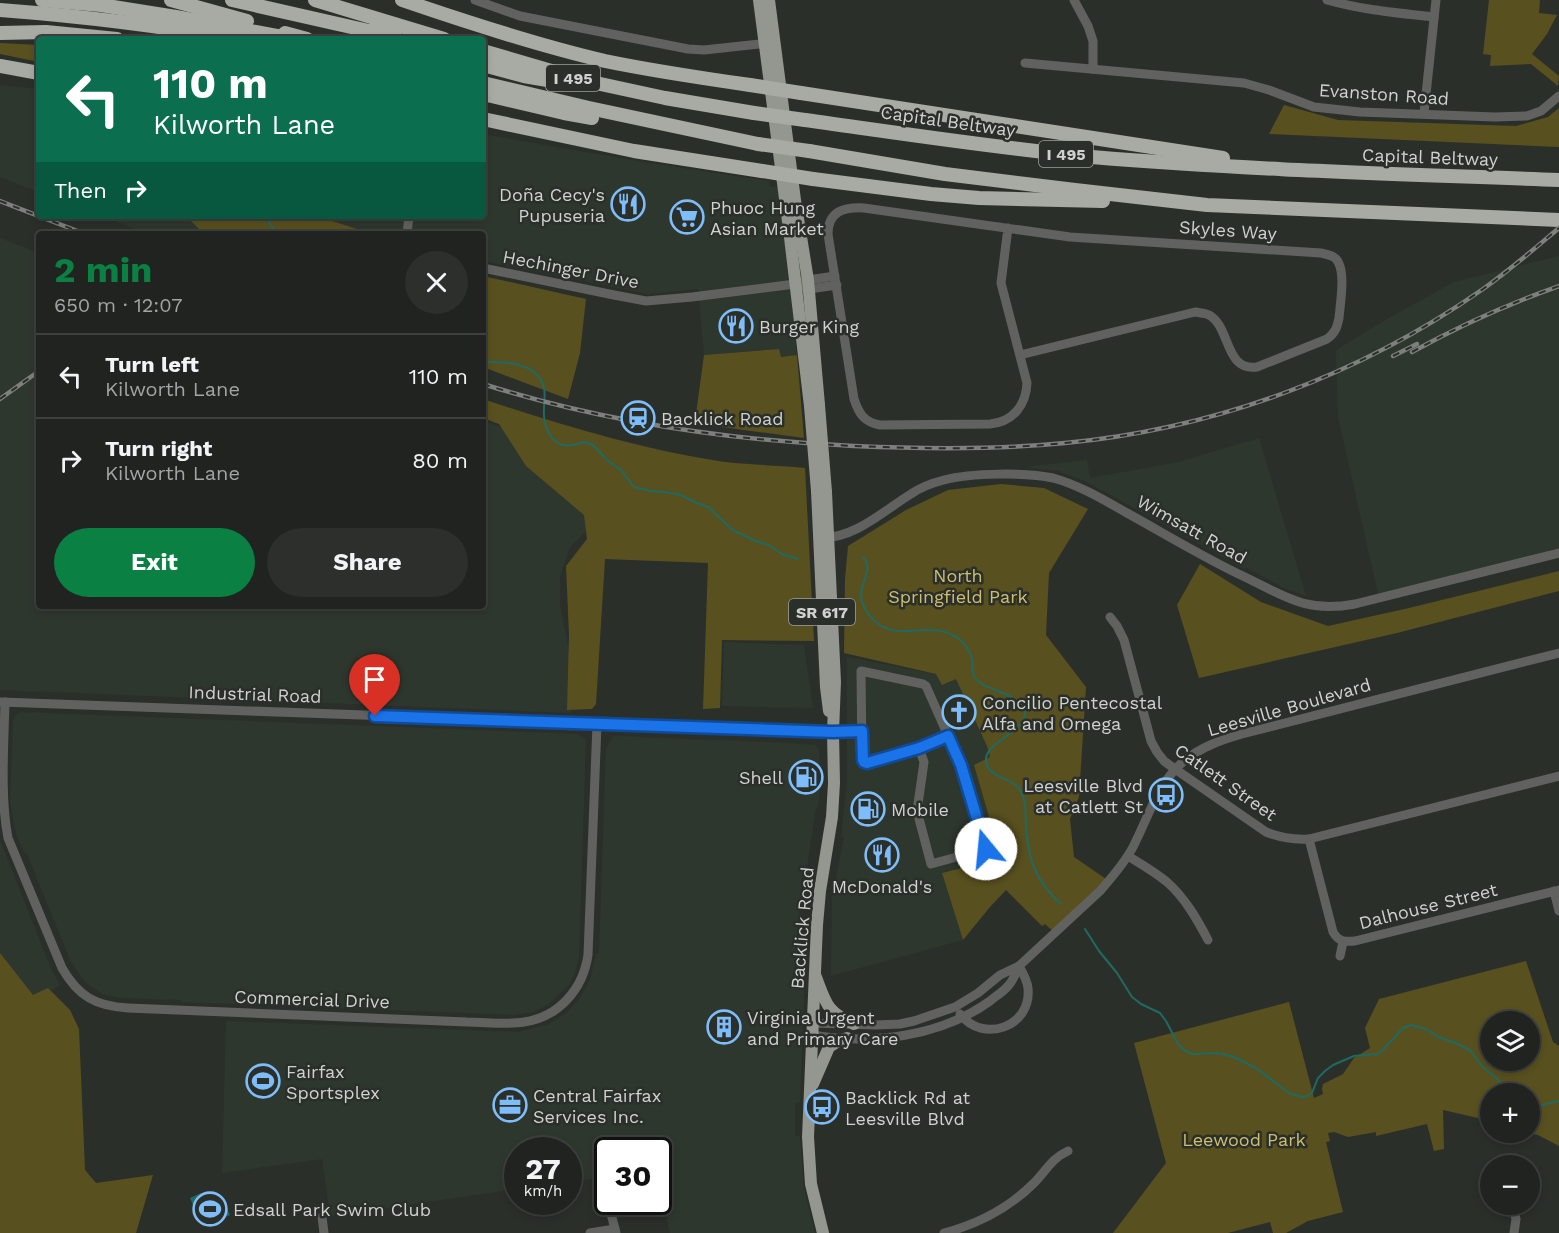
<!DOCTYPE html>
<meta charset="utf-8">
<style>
:root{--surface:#202320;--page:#2d2f2d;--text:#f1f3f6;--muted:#a2a4a5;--line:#3d403e;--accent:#0b8043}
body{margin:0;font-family:"Work Sans",sans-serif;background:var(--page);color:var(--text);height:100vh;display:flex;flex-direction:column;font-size:22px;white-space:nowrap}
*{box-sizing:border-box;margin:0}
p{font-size:20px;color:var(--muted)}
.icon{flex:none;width:33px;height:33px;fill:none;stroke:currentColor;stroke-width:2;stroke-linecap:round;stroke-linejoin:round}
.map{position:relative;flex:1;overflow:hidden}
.sheet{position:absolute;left:36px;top:231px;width:450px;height:378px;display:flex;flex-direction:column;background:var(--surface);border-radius:6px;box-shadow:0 3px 9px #0003,0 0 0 2px var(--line)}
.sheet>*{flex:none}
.banner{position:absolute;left:36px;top:36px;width:450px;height:183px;border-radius:6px;box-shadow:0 3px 9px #0003,0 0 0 2px var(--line);background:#0b6e4f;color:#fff;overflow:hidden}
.buttons{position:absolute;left:1480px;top:1011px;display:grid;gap:12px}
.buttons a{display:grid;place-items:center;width:60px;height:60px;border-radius:50%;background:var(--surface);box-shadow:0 3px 9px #0003,0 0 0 2px var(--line);font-size:30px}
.speed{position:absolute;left:504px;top:1137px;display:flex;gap:12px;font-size:30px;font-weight:700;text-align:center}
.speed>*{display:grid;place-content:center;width:78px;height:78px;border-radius:50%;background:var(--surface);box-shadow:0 3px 9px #0003,0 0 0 2px var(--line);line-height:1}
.speed small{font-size:15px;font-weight:400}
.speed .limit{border:3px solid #111;border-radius:9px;background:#fff;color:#111}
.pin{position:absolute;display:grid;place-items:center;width:51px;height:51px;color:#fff;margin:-62px -26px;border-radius:50% 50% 50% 0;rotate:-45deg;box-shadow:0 0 6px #0007}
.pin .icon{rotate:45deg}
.me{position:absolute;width:66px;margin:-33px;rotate:343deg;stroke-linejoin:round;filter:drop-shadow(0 0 4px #0008)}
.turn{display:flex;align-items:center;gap:21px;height:126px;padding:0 18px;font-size:27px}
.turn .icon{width:78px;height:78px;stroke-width:2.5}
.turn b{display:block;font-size:42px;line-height:51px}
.then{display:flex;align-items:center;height:57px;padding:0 18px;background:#0003;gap:12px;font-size:22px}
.round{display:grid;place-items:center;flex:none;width:63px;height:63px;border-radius:32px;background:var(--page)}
.head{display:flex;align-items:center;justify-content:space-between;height:102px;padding:0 18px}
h1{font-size:36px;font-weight:700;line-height:45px;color:var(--accent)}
.button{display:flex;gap:12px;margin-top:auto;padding:12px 18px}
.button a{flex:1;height:69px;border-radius:36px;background:var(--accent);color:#fff;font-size:24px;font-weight:700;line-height:69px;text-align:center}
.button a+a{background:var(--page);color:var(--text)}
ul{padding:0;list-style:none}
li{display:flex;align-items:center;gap:18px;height:84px;padding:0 18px;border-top:2px solid var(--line)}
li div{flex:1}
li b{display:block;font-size:22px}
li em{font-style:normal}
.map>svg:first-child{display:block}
.built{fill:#2e372d}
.green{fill:#59501f;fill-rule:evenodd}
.water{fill:#1f6a61}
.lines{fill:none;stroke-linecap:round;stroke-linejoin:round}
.stream{stroke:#1f6a61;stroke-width:2}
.minor{stroke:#61625f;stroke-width:9}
.major{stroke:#949690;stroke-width:12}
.highway{stroke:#a8aba3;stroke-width:14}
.rail-casing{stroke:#7d807c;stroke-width:4.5}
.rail{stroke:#2b2f2a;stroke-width:2;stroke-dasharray:7;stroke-linecap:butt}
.major-bridge{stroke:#949690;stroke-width:12}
.highway-bridge{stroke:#a8aba3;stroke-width:14}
.route-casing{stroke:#114b97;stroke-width:15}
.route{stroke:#1a73e8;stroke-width:10}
.labels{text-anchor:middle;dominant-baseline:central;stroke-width:5;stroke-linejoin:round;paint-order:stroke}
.shield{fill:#2b2f2a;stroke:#9ea19e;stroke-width:1.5}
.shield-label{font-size:16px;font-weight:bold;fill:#cfd2cf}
.street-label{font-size:18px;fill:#cfd2cf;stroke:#2b2f2a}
.poi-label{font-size:18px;fill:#cfd2cf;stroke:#2b2f2a;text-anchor:start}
.park-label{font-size:18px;fill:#cebf6f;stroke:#2b2f2a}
</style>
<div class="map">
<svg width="1559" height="1233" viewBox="0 0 1559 1233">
<rect width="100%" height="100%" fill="#2b2f2a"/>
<g class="built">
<polygon points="0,85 39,89 39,192 0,177"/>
<polygon points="483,134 643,162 769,181 769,186 783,188 797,355 780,357 778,349 704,355 698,289 648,294 483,261 483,234 148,234 102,216 483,216"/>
<polygon points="0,238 39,253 39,606 483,606 483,421 506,429 594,524 570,547 560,577 560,604 572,666 571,713 0,690"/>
<polygon points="1559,256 1559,558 1379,598 1338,417 1336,350 1387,319 1454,282"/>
<polygon points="1259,438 1306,596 1284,588 1245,567 1246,570 1085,481 1057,471 1025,467 1087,460 1090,478 1179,462"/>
<polygon points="724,642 804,645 813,708 722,706"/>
<polygon points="847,657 996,686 1018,853 942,873 963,940 831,976 832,898 844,837 841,837 847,780"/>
<polygon points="21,712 577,734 586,739 579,956 575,973 569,985 549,1004 534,1012 514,1015 181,1002 181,1000 120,998 102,994 86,983 71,962 27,854 24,853 16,834 10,802 13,721 16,715"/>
<polygon points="614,736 770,742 816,745 819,750 821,781 818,807 816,808 806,873 802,873 795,970 805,971 800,1103 795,1104 795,1136 800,1136 804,1188 815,1233 670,1233 659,1187 658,1150 608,1150 607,1177 569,1182 568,1150 518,1150 517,1189 330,1216 322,1159 222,1173 226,1021 518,1032 549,1024 566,1013 580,998 590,980 596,954 599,954 606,748"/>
<polygon points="0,840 51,969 60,985 31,1004 0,968"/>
</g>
<g class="green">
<polygon points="1489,0 1540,0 1539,13 1557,15 1547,34 1532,54 1559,76 1558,86 1531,64 1490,66 1491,55 1483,54"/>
<polygon points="0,43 39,45 39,62 0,54"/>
<polygon points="1284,105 1338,120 1516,126 1548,117 1559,108 1559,147 1269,134"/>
<polygon points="186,216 317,216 372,234 204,234"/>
<polygon points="483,276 586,299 580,353 568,399 483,367"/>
<polygon points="779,349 781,357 797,355 804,438 707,425 696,414 704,355"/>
<path d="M483,399C561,425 637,448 718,461C746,465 776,465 805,468L814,641L722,640L720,708L703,709L708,563L605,559L596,704L592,709L567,710L569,635L566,566L587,539L584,515L526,466L499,424L483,418Z"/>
<polygon points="1001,484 1044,488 1088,509 1049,573 1046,635 1086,687 1079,797 1070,819 1074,857 1109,881 1055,933 1045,924 1042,926 1006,890 990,907 963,940 942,873 1012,855 1009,838 1000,839 994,834 974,765 990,757 987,746 956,679 942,685 936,674 844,653 845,579 848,546 906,510 948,490"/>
<polygon points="1200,564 1261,602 1328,626 1409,608 1559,571 1559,591 1397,633 1199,678 1177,605"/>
<polygon points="0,953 33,995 48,988 70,1010 79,1029 85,1170 96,1183 153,1175 136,1233 0,1233"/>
<path d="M1526,961L1553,1042L1559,1046V1146L1538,1135L1529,1133L1530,1132V1094H1491V1121L1443,1110L1444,1149L1434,1151L1427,1124L1376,1136V1132L1348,1137L1334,1132L1328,1133L1330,1141L1326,1142L1343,1212L1308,1221L1286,1233H1273L1270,1222L1228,1233H1113L1166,1163L1134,1043L1289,1002L1314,1098L1323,1094L1322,1089L1323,1084L1343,1074L1354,1058L1370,1048L1365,1028L1379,999ZM1491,1022H1530V1060H1491Z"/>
</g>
<polygon class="water" points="201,1193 205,1203 221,1196 230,1215 222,1218 219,1214 200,1222 190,1198"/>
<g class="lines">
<g class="stream">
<polyline points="266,216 276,234"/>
<path d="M483,362C501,362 528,361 540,378C548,390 543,402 544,415C544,426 551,442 563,445C570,447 579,443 586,442L593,445L607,460L622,471L634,487L650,491L665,492L678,494L687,498L697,503L708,507L734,531L756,541L769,545L782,554L798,559"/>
<path d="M863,557C873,569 863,579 861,592C860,603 868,616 877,623C897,639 922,625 945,632C958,636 970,646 972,660C973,666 971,672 975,678C985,691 1012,690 1025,710C1025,714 1025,719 1022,723C1014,734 988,744 986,758C984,776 1009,777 1018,787C1027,797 1025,814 1026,827C1028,859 1036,882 1061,904"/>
<polyline points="1085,929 1099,951 1117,973 1132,997 1141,1004 1160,1013 1166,1021 1178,1044 1184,1050 1193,1054 1220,1053 1234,1057 1256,1068 1289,1093 1302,1097 1307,1096 1312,1093 1318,1078 1325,1071 1333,1065 1354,1056 1377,1054 1382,1051 1403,1028 1411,1025 1428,1030 1438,1037 1456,1043 1471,1051 1481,1065 1504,1085 1510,1094"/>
<polyline points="1530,1108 1559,1101"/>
</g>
<g class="minor">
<polyline points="475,0 520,16 688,49 704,50 769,43"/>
<polyline points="1074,0 1088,26 1093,41 1093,69"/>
<path d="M1327,0C1362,10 1398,13 1434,17"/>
<polyline points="1025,63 1244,83 1269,90 1314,107 1360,112 1495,117 1527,116 1541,111 1559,96"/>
<polyline points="1424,113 1436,0"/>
<path d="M1008,228L1001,283L1027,383C1026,405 1013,422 990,424L880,425C864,422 859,414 854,399L828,234C828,211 844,207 864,208L1070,237L1321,253C1326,254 1331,255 1335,258C1347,268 1340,304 1339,318C1337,328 1335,333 1327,339L1257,367C1224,371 1231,327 1209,315C1205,313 1200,313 1195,312L1020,355"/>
<polyline points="407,234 409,216"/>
<polyline points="483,268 614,295 646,301 692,297 795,284 808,280 835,276"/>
<polyline points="804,287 809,289 837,285"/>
<path d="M822,538C857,537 883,511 911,494C921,487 932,483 944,480C970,473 1027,472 1053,478C1079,485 1104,500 1127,513C1167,535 1206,559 1247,578C1288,598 1308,613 1355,604L1559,553"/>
<path d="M1110,617L1117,626L1124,640L1151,741L1157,752L1164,761L1175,769L1266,832C1281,838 1293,840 1309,839L1559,776"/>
<polyline points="1,702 833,732 862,731"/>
<path d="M5,702C4,744 0,797 8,838L62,968C78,996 95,1006 128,1008L467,1022C486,1022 506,1025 524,1022C559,1017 583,989 588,955L597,724"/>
<polyline points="919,748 924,762 917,811 931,864 986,849 961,765 926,686 923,684 861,671 862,757 864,762 871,762 919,748 948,736"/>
<path d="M1309,839L1333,932C1339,942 1344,942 1355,941L1559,890"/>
<path d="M1128,856C1141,864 1155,872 1167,882C1185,898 1197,919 1208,940"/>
<polyline points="1554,891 1559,911"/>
<polyline points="1340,956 1343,942"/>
<path d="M960,1014C983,1044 1032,1027 1028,988C1027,980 1023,973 1019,966"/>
<path d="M812,1023L876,1025L900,1024L914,1021L955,1007L978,993L1000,975L1019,966L1100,891C1112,877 1124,864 1133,847C1148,818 1158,782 1184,761C1201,747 1221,740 1242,734L1559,653"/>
<path d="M812,1035C872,1045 940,1037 990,1001C996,996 1003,992 1008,986C1013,981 1016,973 1019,966"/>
<polyline points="602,1176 608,1199"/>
<polyline points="608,1202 616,1233"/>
<polyline points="1512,1204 1516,1219 1514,1233"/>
<polyline points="322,1217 324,1233"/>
<polyline points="590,1233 615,1229"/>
<path d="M944,1233C978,1224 1009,1208 1034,1183C1046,1171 1052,1158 1068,1151"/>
</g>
<g class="major">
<polyline points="759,0 789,229 810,406"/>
<polyline points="769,0 795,200 808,280 819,405"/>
<polyline points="817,491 826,687 829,711"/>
<path d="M816,977C826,1004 827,1012 854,1024"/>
<polyline points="813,1084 829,1047 837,1042 847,1038"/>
<polyline points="823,1233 811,1184 808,1137 817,925 820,891 832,817 834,783 833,732 835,682 826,492"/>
</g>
<g class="highway">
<polyline points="42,0 101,5 176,17 293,39"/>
<polyline points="171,0 247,21"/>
<polyline points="232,0 382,34"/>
<polyline points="315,0 444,39"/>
<path d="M402,0C469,23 536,45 605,61C653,71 701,78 750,85"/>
<path d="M0,10C78,16 156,25 233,39"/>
<polyline points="373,30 398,39"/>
<polyline points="0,33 46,32 117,39"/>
<polyline points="285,33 307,39"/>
<polyline points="483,51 582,80 665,98 754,113"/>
<polyline points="483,65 524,76 565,83"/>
<polyline points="0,66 39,73"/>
<polyline points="483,83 589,108 758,144"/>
<polyline points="801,93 1223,158"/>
<polyline points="483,94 564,113 592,118"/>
<polyline points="483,119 634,151 762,171"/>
<path d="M805,120C900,133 996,148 1092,157C1247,170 1404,174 1559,180"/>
<polyline points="809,151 945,174 1075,190 1207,205 1559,220"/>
<polyline points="813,179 931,194 979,198 1103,201"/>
</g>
<defs>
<g id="rail">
<polyline points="0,201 85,234"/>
<path d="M1412,352C1459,326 1508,304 1559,286"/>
<polyline points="1393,356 1417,344"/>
<path d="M483,384C603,422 727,440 854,446C924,449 995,450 1065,443C1215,429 1360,375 1483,289C1510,270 1534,249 1559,228"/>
<polyline points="0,399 39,371"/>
</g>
</defs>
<use href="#rail" class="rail-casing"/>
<use href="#rail" class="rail"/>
<g class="major-bridge">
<polyline points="819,405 826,492"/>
<polyline points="810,406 817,491"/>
</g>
<g class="highway-bridge">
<polyline points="750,85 801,93"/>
<polyline points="754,113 805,120"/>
<polyline points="758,144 809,151"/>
<polyline points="762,171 813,179"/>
</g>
</g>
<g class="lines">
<defs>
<polyline id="route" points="375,716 833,732 862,731 863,760 864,762 867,763 919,748 948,736 961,765 986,849"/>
</defs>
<use href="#route" class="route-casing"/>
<use href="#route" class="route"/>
</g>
<defs>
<symbol id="restaurant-ring" viewBox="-11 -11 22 22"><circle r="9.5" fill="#2b2f2a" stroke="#7ebdf9" stroke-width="1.5"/><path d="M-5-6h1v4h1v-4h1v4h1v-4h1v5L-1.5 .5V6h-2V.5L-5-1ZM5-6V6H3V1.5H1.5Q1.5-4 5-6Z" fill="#7ebdf9"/></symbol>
<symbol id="supermarket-ring" viewBox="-11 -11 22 22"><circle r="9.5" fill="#2b2f2a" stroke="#7ebdf9" stroke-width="1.5"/><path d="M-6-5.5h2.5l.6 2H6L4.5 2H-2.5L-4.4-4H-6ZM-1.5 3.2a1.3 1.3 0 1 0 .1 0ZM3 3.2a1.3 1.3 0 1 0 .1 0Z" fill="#7ebdf9"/></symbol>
<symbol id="station-ring" viewBox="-11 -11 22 22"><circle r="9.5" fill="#2b2f2a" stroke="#7ebdf9" stroke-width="1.5"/><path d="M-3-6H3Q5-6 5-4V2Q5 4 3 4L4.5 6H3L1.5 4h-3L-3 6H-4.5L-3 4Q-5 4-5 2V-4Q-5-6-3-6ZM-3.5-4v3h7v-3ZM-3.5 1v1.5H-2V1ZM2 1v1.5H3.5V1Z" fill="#7ebdf9"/></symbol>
<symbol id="church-ring" viewBox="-11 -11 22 22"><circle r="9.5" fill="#2b2f2a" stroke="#7ebdf9" stroke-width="1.5"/><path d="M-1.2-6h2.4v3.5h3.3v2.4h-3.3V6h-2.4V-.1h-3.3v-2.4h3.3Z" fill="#7ebdf9"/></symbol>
<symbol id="fuel-ring" viewBox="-11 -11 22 22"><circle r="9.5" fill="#2b2f2a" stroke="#7ebdf9" stroke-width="1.5"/><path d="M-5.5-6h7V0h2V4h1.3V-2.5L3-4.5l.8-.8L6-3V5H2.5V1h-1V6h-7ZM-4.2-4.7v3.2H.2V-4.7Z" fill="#7ebdf9"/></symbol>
<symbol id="bus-ring" viewBox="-11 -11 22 22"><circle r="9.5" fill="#2b2f2a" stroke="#7ebdf9" stroke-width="1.5"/><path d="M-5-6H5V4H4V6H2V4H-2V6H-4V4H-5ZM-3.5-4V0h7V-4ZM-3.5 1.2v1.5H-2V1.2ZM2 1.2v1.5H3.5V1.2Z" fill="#7ebdf9"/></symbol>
<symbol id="building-ring" viewBox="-11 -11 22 22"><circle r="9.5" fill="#2b2f2a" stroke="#7ebdf9" stroke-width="1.5"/><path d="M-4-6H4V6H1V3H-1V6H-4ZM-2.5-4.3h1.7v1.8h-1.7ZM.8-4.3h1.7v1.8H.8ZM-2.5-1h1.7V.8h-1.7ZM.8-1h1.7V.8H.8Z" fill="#7ebdf9"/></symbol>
<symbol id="stadium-ring" viewBox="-11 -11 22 22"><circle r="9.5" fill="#2b2f2a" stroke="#7ebdf9" stroke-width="1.5"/><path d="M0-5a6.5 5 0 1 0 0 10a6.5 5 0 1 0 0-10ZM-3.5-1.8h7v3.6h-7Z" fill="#7ebdf9"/></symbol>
<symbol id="office-ring" viewBox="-11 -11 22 22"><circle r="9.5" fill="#2b2f2a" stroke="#7ebdf9" stroke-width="1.5"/><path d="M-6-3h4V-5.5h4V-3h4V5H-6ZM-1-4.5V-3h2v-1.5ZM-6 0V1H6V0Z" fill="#7ebdf9"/></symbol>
</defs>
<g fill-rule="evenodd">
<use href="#restaurant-ring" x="609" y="185" width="38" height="38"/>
<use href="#supermarket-ring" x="668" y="198" width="38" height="38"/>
<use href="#restaurant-ring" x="717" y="307" width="38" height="38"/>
<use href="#station-ring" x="619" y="399" width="38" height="38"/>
<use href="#church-ring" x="940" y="693" width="38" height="38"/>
<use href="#fuel-ring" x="787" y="758" width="38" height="38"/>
<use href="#bus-ring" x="1147" y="776" width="38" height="38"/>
<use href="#fuel-ring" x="849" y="790" width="38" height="38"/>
<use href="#restaurant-ring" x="863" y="836" width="38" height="38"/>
<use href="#building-ring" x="705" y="1008" width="38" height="38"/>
<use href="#stadium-ring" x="244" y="1062" width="38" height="38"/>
<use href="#office-ring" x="491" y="1086" width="38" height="38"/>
<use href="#bus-ring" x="803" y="1088" width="38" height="38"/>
<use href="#stadium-ring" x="191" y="1190" width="38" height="38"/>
</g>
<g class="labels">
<g class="shield">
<rect x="546" y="65" width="54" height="26" rx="4.5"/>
<rect x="1039" y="141" width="54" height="26" rx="4.5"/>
<rect x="789" y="599" width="66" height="26" rx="4.5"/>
</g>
<g class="shield-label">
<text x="573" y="78">I 495</text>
<text x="1066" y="154">I 495</text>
<text x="822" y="612">SR 617</text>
</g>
<g class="street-label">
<text transform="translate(1384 94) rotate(4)">Evanston Road</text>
<text transform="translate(948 121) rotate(8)">Capital Beltway</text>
<text transform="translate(1430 157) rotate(2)">Capital Beltway</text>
<text transform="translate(1228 230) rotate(4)">Skyles Way</text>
<text transform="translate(571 269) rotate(11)">Hechinger Drive</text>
<text transform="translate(1192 529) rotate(29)">Wimsatt Road</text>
<text transform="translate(255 694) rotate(2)">Industrial Road</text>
<text transform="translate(1289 707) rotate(-16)">Leesville Boulevard</text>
<text transform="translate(1226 782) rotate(35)">Catlett Street</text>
<text transform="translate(1428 906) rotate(-14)">Dalhouse Street</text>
<text transform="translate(802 928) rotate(-85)">Backlick Road</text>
<text transform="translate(312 999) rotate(2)">Commercial Drive</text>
</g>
<g class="poi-label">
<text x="605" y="194" text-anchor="end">Doña Cecy's<tspan x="605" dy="21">Pupuseria</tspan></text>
<text x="710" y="207">Phuoc Hung<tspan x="710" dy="21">Asian Market</tspan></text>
<text x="759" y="326">Burger King</text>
<text x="661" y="418">Backlick Road</text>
<text x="982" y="702">Concilio Pentecostal<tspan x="982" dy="21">Alfa and Omega</tspan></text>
<text x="783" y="777" text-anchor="end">Shell</text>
<text x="1143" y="785" text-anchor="end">Leesville Blvd<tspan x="1143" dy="21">at Catlett St</tspan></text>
<text x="891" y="809">Mobile</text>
<text x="882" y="886" text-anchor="middle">McDonald's</text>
<text x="747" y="1017">Virginia Urgent<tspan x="747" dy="21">and Primary Care</tspan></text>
<text x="286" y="1071">Fairfax<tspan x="286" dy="21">Sportsplex</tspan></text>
<text x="533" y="1095">Central Fairfax<tspan x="533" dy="21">Services Inc.</tspan></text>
<text x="845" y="1097">Backlick Rd at<tspan x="845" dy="21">Leesville Blvd</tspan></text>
<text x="233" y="1209">Edsall Park Swim Club</text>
</g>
<g class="park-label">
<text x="958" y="575">North<tspan x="958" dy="21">Springfield Park</tspan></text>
<text x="1244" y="1139">Leewood Park</text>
</g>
</g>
</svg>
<div class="buttons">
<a><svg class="icon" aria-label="layers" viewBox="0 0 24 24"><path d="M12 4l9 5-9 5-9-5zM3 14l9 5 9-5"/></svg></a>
<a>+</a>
<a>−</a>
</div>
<div class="speed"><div>27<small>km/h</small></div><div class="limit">30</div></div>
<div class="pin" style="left:375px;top:716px;background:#d93025"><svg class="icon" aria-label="arrive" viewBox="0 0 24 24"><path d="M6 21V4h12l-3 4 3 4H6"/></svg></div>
<svg class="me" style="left:986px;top:849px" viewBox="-20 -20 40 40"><circle r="19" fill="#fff"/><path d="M0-13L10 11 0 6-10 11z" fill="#1a73e8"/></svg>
<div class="banner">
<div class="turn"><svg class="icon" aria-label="left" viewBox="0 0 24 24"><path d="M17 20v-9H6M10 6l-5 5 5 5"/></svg><div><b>110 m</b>Kilworth Lane</div></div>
<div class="then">Then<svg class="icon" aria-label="right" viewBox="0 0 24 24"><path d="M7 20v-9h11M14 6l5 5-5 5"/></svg></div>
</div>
<section class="sheet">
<div class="head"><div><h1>2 min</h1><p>650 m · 12:07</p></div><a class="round"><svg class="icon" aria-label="close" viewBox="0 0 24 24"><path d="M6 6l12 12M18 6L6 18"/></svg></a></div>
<ul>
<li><svg class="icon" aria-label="left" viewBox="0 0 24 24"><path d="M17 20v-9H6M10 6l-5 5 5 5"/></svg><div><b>Turn left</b><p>Kilworth Lane</p></div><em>110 m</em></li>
<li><svg class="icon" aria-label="right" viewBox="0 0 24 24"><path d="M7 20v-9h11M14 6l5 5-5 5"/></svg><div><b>Turn right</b><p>Kilworth Lane</p></div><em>80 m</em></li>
</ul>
<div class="button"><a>Exit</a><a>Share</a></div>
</section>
</div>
